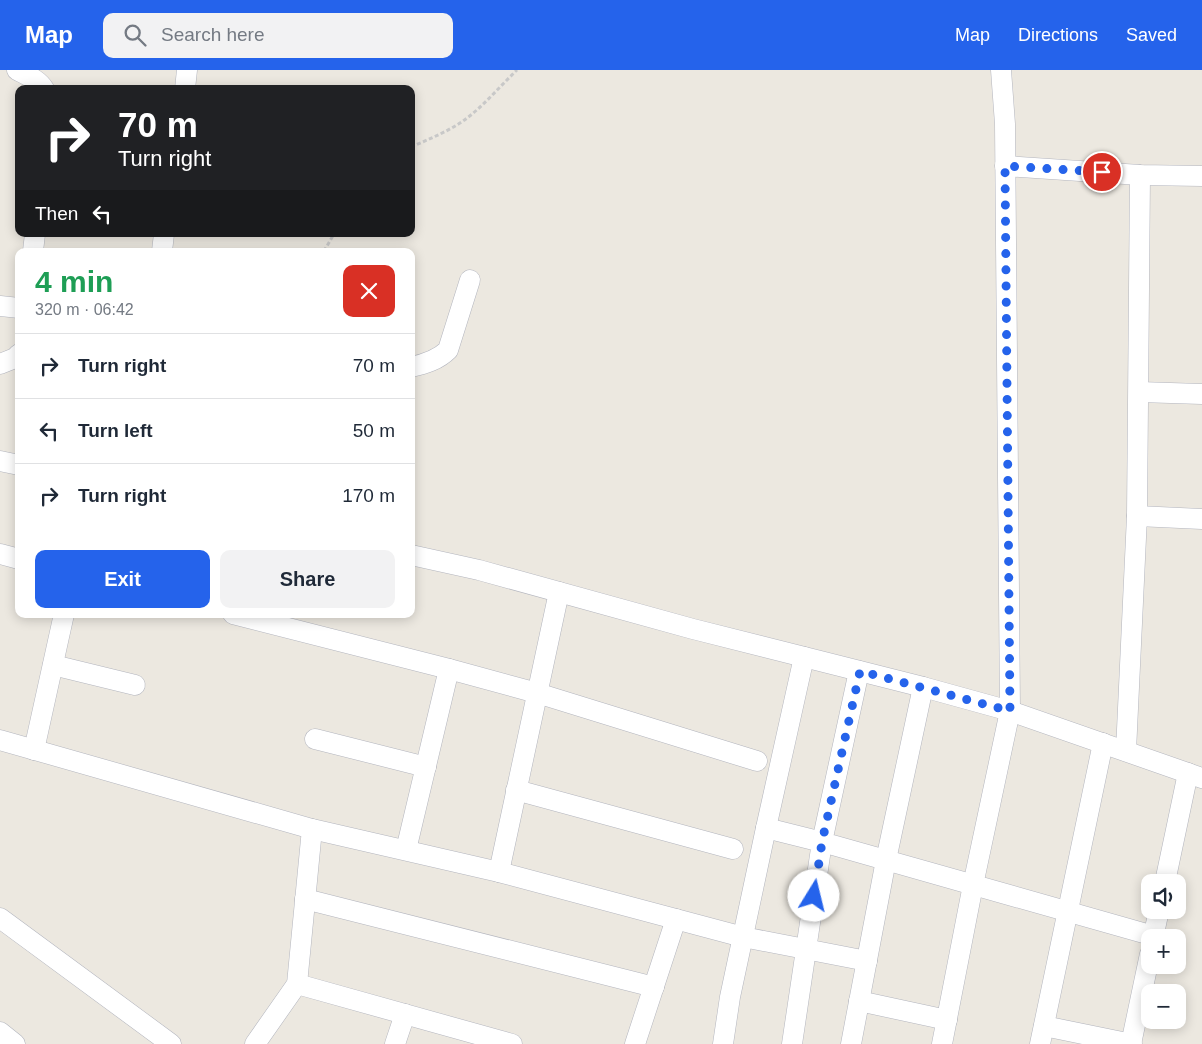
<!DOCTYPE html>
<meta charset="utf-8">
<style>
:root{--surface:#fff;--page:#f2f2f3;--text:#1f2937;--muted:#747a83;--line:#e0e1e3;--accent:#2563eb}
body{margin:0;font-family:Arial,sans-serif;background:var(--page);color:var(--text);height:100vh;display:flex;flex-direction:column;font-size:19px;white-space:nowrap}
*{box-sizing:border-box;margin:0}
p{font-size:16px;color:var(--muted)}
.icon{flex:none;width:28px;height:28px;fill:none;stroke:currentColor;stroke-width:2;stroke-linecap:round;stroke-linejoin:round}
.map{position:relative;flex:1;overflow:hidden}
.details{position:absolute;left:15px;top:178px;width:400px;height:370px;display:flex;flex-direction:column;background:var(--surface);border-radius:10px;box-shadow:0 2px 12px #0003}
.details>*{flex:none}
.guide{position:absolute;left:15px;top:15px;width:400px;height:152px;border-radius:10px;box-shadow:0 2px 12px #0003;background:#202124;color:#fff;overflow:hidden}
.fabs{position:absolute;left:1141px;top:804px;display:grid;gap:10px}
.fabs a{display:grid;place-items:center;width:45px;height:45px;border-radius:10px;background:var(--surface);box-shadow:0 2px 12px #0003;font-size:25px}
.pin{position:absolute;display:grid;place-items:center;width:42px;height:42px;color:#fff;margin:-21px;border:2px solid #fff;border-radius:50%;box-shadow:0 1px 5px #0007}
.me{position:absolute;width:55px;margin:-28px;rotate:9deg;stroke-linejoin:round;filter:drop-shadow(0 0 4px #0008)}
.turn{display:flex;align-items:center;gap:18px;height:105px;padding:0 20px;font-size:22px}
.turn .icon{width:65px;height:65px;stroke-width:2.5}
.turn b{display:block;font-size:35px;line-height:42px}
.then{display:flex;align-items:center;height:48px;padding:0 20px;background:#0003;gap:10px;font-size:19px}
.round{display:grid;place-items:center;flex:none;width:52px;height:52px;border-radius:10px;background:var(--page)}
.head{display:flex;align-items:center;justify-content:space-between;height:85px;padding:0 20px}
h1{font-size:30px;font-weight:700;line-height:38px;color:#1e9e55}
.action{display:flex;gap:10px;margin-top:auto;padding:10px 20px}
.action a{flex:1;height:58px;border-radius:10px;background:var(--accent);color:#fff;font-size:20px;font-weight:700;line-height:58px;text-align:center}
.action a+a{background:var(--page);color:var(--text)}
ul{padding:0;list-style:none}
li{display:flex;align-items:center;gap:15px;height:65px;padding:0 20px;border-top:1px solid var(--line)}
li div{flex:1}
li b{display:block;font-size:19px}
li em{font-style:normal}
header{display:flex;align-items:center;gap:30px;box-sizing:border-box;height:70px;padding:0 25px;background:var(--accent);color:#fff}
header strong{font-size:24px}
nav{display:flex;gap:28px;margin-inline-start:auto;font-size:18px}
.search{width:350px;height:45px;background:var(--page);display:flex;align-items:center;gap:12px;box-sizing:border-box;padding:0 18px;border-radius:10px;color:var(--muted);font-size:19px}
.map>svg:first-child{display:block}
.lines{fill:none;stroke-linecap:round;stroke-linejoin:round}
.minor-casing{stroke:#b3b5be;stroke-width:21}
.path{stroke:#c8c8c8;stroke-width:3;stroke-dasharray:4 2.5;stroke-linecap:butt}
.minor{stroke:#fff;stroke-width:20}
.route{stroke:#2563eb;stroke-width:9;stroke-dasharray:0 16.2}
</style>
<header>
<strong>Map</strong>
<div class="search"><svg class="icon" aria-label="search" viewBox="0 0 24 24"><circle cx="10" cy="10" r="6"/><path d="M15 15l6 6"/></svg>Search here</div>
<nav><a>Map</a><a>Directions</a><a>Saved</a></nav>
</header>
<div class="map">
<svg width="1202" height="974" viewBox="0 0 1202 974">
<rect width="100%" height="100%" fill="#ece8e0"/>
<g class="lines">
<defs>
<g id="minor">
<path d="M17,0C26,5 38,9 44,19"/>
<polyline points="185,19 187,0"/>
<polyline points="1005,96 1140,105 1202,106"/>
<polyline points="33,181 35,164"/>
<polyline points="162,181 164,164"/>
<polyline points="0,236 19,238"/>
<polyline points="0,294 15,288 19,284"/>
<path d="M411,297C425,294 438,290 448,280L470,210"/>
<polyline points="1139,322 1202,324"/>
<polyline points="0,391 19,395"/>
<polyline points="1137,446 1202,449"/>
<polyline points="0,484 19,489"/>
<polyline points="411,485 479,500 693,559 923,617 1010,641 1202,708"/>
<polyline points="233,544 449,599 537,623 757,691"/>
<polyline points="53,595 135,615"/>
<polyline points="859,601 822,772 1154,866"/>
<polyline points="315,669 426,697"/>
<polyline points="0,670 312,759 297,914 255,974"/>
<polyline points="34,680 64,544"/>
<polyline points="1126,681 1137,446 1140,105"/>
<polyline points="516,720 733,779"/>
<polyline points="766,758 822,772 792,974"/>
<polyline points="312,759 499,802 743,867 867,891"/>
<polyline points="406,780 449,599"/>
<polyline points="499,802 559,522"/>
<polyline points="1165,812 1188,703"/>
<polyline points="305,829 654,917"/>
<polyline points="0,848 171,974"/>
<polyline points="1153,868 1159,840"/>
<polyline points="297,914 512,974"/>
<polyline points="859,931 947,950"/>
<polyline points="1044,956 1132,974"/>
<polyline points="0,962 15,974"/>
<polyline points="395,974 405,944"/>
<polyline points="635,974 676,849"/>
<polyline points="723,974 730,927 766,758 804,587"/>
<polyline points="851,974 886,790 923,617"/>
<polyline points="942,974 973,815 1010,641 1005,54 1001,0"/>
<polyline points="1040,974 1103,673"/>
<polyline points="1131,974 1150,884"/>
</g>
</defs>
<use href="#minor" class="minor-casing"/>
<g class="path">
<path d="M411,77C429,69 447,62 463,51C483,37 499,17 517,0"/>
<polyline points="324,181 334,164"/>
</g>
<use href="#minor" class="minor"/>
</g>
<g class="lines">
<polyline class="route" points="814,826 822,772 860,601 1010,641 1005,96 1102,102"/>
</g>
</svg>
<div class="fabs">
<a><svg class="icon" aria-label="sound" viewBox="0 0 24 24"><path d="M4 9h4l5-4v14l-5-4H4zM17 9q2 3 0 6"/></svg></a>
<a>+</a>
<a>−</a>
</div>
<div class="pin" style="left:1102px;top:102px;background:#d93025"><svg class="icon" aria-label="arrive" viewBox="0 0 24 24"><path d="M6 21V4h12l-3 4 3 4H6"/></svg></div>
<svg class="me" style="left:814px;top:826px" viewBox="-20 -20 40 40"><circle r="19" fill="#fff"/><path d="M0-13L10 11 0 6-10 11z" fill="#2563eb"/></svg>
<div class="guide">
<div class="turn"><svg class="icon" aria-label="right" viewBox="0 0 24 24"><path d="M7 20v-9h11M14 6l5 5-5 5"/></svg><div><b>70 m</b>Turn right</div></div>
<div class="then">Then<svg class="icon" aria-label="left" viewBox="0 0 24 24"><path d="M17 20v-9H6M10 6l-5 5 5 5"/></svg></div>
</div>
<section class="details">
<div class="head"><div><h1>4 min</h1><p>320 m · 06:42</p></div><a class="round" style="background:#d93025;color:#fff"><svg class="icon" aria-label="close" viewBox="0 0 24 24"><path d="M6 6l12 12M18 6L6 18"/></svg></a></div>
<ul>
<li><svg class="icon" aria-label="right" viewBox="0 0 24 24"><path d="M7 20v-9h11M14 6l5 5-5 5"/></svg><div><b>Turn right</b></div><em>70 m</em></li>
<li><svg class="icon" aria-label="left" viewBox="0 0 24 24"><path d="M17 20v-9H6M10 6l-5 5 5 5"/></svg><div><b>Turn left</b></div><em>50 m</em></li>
<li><svg class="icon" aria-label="right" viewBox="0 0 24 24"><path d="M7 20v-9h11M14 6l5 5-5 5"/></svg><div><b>Turn right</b></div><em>170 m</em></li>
</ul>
<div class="action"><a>Exit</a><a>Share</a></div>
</section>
</div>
